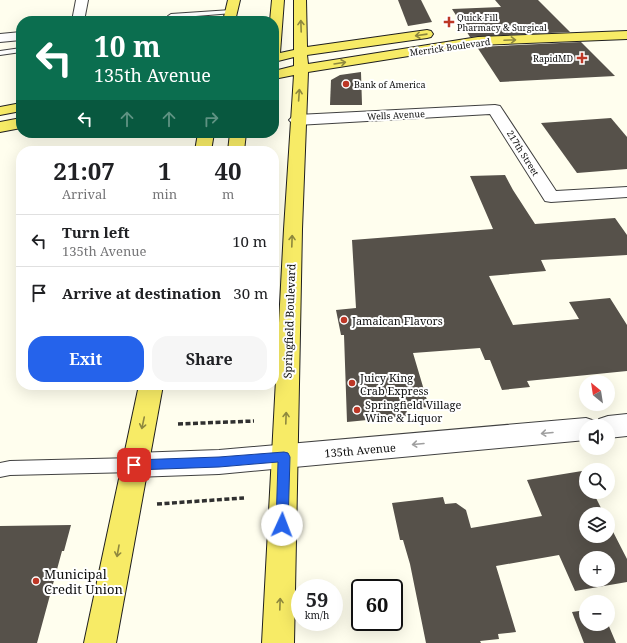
<!DOCTYPE html>
<meta charset="utf-8">
<style>
:root{--surface:#fff;--page:#f6f6f6;--text:#202124;--muted:#757577;--line:#e0e0e0;--accent:#2563eb}
body{margin:0;font-family:"Noto Serif",serif;background:var(--page);color:var(--text);height:100vh;display:flex;flex-direction:column;font-size:15px;white-space:nowrap}
*{box-sizing:border-box;margin:0}
p{font-size:13px;color:var(--muted)}
.icon{flex:none;width:22px;height:22px;fill:none;stroke:currentColor;stroke-width:2;stroke-linecap:round;stroke-linejoin:round}
.map{position:relative;flex:1;overflow:hidden}
.side{position:absolute;left:16px;top:146px;width:263px;height:244px;display:flex;flex-direction:column;background:var(--surface);border-radius:16px;box-shadow:0 4px 16px #0002}
.side>*{flex:none}
.top-card{position:absolute;left:16px;top:16px;width:263px;height:122px;border-radius:16px;box-shadow:0 4px 16px #0002;background:#0b6e4f;color:#fff;overflow:hidden}
.needle{width:26px;rotate:330deg}
.tools{position:absolute;left:579px;top:375px;display:grid;gap:8px}
.tools a{display:grid;place-items:center;width:36px;height:36px;border-radius:50%;background:var(--surface);box-shadow:0 4px 16px #0002;font-size:20px}
.speed{position:absolute;left:291px;top:579px;display:flex;gap:8px;font-size:20px;font-weight:700;text-align:center}
.speed>*{display:grid;place-content:center;width:52px;height:52px;border-radius:50%;background:var(--surface);box-shadow:0 4px 16px #0002;line-height:1}
.speed small{font-size:10px;font-weight:400}
.speed .limit{border:2px solid #111;border-radius:6px;background:#fff;color:#111}
.pin{position:absolute;display:grid;place-items:center;width:34px;height:34px;color:#fff;margin:-17px;border-radius:8px;box-shadow:0 2px 6px #0006}
.me{position:absolute;width:44px;margin:-22px;rotate:2deg;stroke-linejoin:round;filter:drop-shadow(0 0 3px #0008)}
.turn{display:flex;align-items:center;gap:14px;height:84px;padding:0 12px;font-size:18px}
.turn .icon{width:52px;height:52px;stroke-width:2.5}
.turn b{display:block;font-size:28px;line-height:34px}
.lanes{display:flex;align-items:center;height:38px;padding:0 12px;background:#0003;justify-content:center;gap:20px;direction:ltr}
.lanes .off{opacity:.35}
.eta{display:flex;justify-content:space-evenly;align-items:center;height:68px;text-align:center}
.eta b{font-size:24px;font-weight:700;line-height:28px}
.primary-button{display:flex;gap:8px;margin-top:auto;padding:8px 12px}
.primary-button a{flex:1;height:46px;border-radius:16px;background:var(--accent);color:#fff;font-size:16px;font-weight:700;line-height:46px;text-align:center}
.primary-button a+a{background:var(--page);color:var(--text)}
ul{padding:0;list-style:none}
li{display:flex;align-items:center;gap:12px;height:52px;padding:0 12px;border-top:1px solid var(--line)}
li div{flex:1}
li b{display:block;font-size:15px}
li em{font-style:normal}
.map>svg:first-child{display:block}
.building{fill:#56514a;fill-rule:evenodd}
.lines{fill:none;stroke-linecap:round;stroke-linejoin:round}
.lane-casing{stroke:#414141;stroke-width:2}
.street-casing{stroke:#414141;stroke-width:2}
.primary-casing{stroke:#1f1f1f;stroke-width:2}
.path{stroke:#303030;stroke-width:3.5;stroke-dasharray:5 2.5;stroke-linecap:butt}
.lane{fill:#fff;fill-rule:evenodd}
.street{fill:#fff;fill-rule:evenodd}
.primary{fill:#f7eb66;fill-rule:evenodd}
.oneway{stroke:#8e883e}
.oneway2{stroke:#9f9f9f}
.route{fill:#2563eb;stroke:#184099}
.poi-dot{fill:#bd3726;stroke:#fff;stroke-width:1.5}
.labels{text-anchor:middle;dominant-baseline:central;stroke-width:4;stroke-linejoin:round;paint-order:stroke}
.far-poi-label{font-size:9px;fill:#0e0e0e;stroke:#fff;text-anchor:start}
.far-street-label{font-size:9px;fill:#0e0e0e;stroke:#fff}
.poi-label{font-size:11px;fill:#0e0e0e;stroke:#fff;text-anchor:start}
.street-label{font-size:11px;fill:#0e0e0e;stroke:#fff}
.near-poi-label{font-size:13px;fill:#0e0e0e;stroke:#fff;text-anchor:start}
</style>
<div class="map">
<svg width="627" height="643" viewBox="0 0 627 643">
<rect width="100%" height="100%" fill="#fffeee"/>
<g class="building">
<polygon points="398,0 421,0 432,22 408,26"/>
<polygon points="495,0 538,0 570,32 470,37 452,9 501,7"/>
<polygon points="581,42 615,76 500,82 477,47"/>
<polygon points="361,72 362,105 330,105 331,80 340,75"/>
<polygon points="611,118 627,137 627,169 577,173 541,123"/>
<polygon points="505,175 513,190 535,224 615,218 627,235 627,255 541,260 546,271 489,276 513,325 579,319 569,302 610,298 627,325 627,371 527,381 530,387 502,390 490,360 485,360 480,348 413,353 429,407 406,409 408,416 347,422 344,335 341,335 336,310 356,308 352,240 493,229 470,176"/>
<path d="M582,471L586,479V492H593L604,514H586V536H608V522L627,559V582L575,591L559,555L496,566L516,632L498,634L499,639L480,641L481,643H426L410,564L403,540H400L392,503L443,497L445,504L456,503L466,510L471,528L542,516L527,480ZM586,558H608V580H586Z"/>
<polygon points="71,525 64,551 62,551 37,643 0,643 0,526"/>
<polygon points="586,610 586,624 608,624 616,643 584,643 572,612"/>
</g>
<g class="lines">
<defs>
<g id="lane">
<polygon points="231,10 234,12 233,13 171,18 168,16 171,14"/>
<polygon points="21,48 21,52 0,55 0,51"/>
<polygon points="134,458 140,460 142,465 140,470 134,472 10,475 0,477 0,463 10,461"/>
</g>
<g id="street">
<polygon points="76,0 88,0 84,21 72,21"/>
<polygon points="21,32 21,40 0,42 0,34"/>
<polygon points="495,105 500,106 556,191 627,187 627,197 551,202 545,201 490,114 297,125 292,123 289,120 292,117 297,115"/>
<polygon points="627,414 627,436 608,438 608,426 586,426 586,440 219,474 134,477 125,474 121,465 125,456 134,453 219,450 586,418 595,421 597,424 599,419 608,416"/>
</g>
<g id="primary">
<polygon points="228,0 240,0 235,21 223,21"/>
<polygon points="272,0 284,0 280,53 294,50 294,0 306,0 307,47 427,30 431,31 433,34 431,37 427,38 307,55 308,64 478,37 627,31 627,39 478,45 308,72 302,229 294,643 262,643 284,229 294,75 274,79 274,71 294,66 294,57 274,62 274,21 270,21"/>
<polygon points="21,103 21,111 0,115 0,107"/>
<polygon points="21,118 21,128 0,132 0,122"/>
<polygon points="198,133 214,133 211,151 195,151"/>
<polygon points="230,133 246,133 244,151 228,151"/>
<polygon points="139,385 163,385 116,643 84,643"/>
</g>
</defs>
<use href="#lane" class="lane-casing"/>
<use href="#street" class="street-casing"/>
<use href="#primary" class="primary-casing"/>
<g class="path">
<polyline points="178,424 254,421"/>
<polyline points="157,504 244,498"/>
</g>
<use href="#lane" class="lane"/>
<use href="#street" class="street"/>
<use href="#primary" class="primary"/>
</g>
<defs><path id="oneway-shaft" d="M-6 0H5M1.5-3L5.5 0L1.5 3" fill="none" stroke-width="1.6" stroke-linecap="round" stroke-linejoin="round"/></defs>
<g class="oneway">
<use href="#oneway-shaft" transform="translate(301 26) rotate(-92)"/>
<use href="#oneway-shaft" transform="translate(421 35) rotate(172)"/>
<use href="#oneway-shaft" transform="translate(510 40) rotate(-2)"/>
<use href="#oneway-shaft" transform="translate(340 63) rotate(-9)"/>
<use href="#oneway-shaft" transform="translate(299 95) rotate(-86)"/>
<use href="#oneway-shaft" transform="translate(292 241) rotate(-88)"/>
<use href="#oneway-shaft" transform="translate(286 418) rotate(-88)"/>
<use href="#oneway-shaft" transform="translate(143 423) rotate(102)"/>
<use href="#oneway-shaft" transform="translate(118 551) rotate(100)"/>
<use href="#oneway-shaft" transform="translate(280 604) rotate(-88)"/>
</g>
<g class="oneway2">
<use href="#oneway-shaft" transform="translate(547 433) rotate(175)"/>
<use href="#oneway-shaft" transform="translate(418 444) rotate(175)"/>
</g>
<polygon class="route" points="284,452 288,453 290,457 288,525 286,529 282,531 278,529 276,525 278,462 219,467 134,470 130,468 128,465 130,461 134,460 219,457"/>
<g class="poi-dot">
<path d="M447 16h4v4h4v4h-4v4h-4v-4h-4v-4h4z"/>
<path d="M580 52h4v4h4v4h-4v4h-4v-4h-4v-4h4z"/>
<circle cx="346" cy="84" r="4"/>
<circle cx="344" cy="320" r="4"/>
<circle cx="352" cy="383" r="4"/>
<circle cx="357" cy="410" r="4"/>
<circle cx="36" cy="581" r="4"/>
</g>
<g class="labels">
<g class="far-poi-label">
<text x="457" y="17">Quick Fill<tspan x="457" dy="10">Pharmacy &amp; Surgical</tspan></text>
<text x="573" y="58" text-anchor="end">RapidMD</text>
<text x="354" y="84">Bank of America</text>
</g>
<g class="far-street-label">
<text transform="translate(450 47) rotate(-8)">Merrick Boulevard</text>
<text transform="translate(396 115) rotate(-3)">Wells Avenue</text>
<text transform="translate(523 153) rotate(58)">217th Street</text>
</g>
<g class="poi-label">
<text x="352" y="320">Jamaican Flavors</text>
<text x="360" y="377">Juicy King<tspan x="360" dy="13">Crab Express</tspan></text>
<text x="365" y="404">Springfield Village<tspan x="365" dy="13">Wine &amp; Liquor</tspan></text>
</g>
<g class="street-label">
<text transform="translate(289 321) rotate(-88)">Springfield Boulevard</text>
<text transform="translate(360 450) rotate(-5)">135th Avenue</text>
</g>
<g class="near-poi-label">
<text x="44" y="574">Municipal<tspan x="44" dy="15">Credit Union</tspan></text>
</g>
</g>
</svg>
<div class="tools">
<a><svg class="needle" viewBox="-14 -14 28 28"><path d="M0-13l5 13h-10z" fill="#e53935"/><path d="M0 13l5-13h-10z" fill="#757577"/></svg></a>
<a><svg class="icon" aria-label="sound" viewBox="0 0 24 24"><path d="M4 9h4l5-4v14l-5-4H4zM17 9q2 3 0 6"/></svg></a>
<a><svg class="icon" aria-label="search" viewBox="0 0 24 24"><circle cx="10" cy="10" r="6"/><path d="M15 15l6 6"/></svg></a>
<a><svg class="icon" aria-label="layers" viewBox="0 0 24 24"><path d="M12 4l9 5-9 5-9-5zM3 14l9 5 9-5"/></svg></a>
<a>+</a>
<a>−</a>
</div>
<div class="speed"><div>59<small>km/h</small></div><div class="limit">60</div></div>
<div class="pin" style="left:134px;top:465px;background:#d93025"><svg class="icon" aria-label="arrive" viewBox="0 0 24 24"><path d="M6 21V4h12l-3 4 3 4H6"/></svg></div>
<svg class="me" style="left:282px;top:525px" viewBox="-20 -20 40 40"><circle r="19" fill="#fff"/><path d="M0-13L10 11 0 6-10 11z" fill="#2563eb"/></svg>
<div class="top-card">
<div class="turn"><svg class="icon" aria-label="left" viewBox="0 0 24 24"><path d="M17 20v-9H6M10 6l-5 5 5 5"/></svg><div><b>10 m</b>135th Avenue</div></div>
<div class="lanes"><svg class="icon" aria-label="left" viewBox="0 0 24 24"><path d="M17 20v-9H6M10 6l-5 5 5 5"/></svg><svg class="icon off" aria-label="ahead" viewBox="0 0 24 24"><path d="M12 20V5M6 11l6-6 6 6"/></svg><svg class="icon off" aria-label="ahead" viewBox="0 0 24 24"><path d="M12 20V5M6 11l6-6 6 6"/></svg><svg class="icon off" aria-label="right" viewBox="0 0 24 24"><path d="M7 20v-9h11M14 6l5 5-5 5"/></svg></div>
</div>
<section class="side">
<div class="eta">
<div><b>21:07</b><p>Arrival</p></div>
<div><b>1</b><p>min</p></div>
<div><b>40</b><p>m</p></div>
</div>
<ul>
<li><svg class="icon" aria-label="left" viewBox="0 0 24 24"><path d="M17 20v-9H6M10 6l-5 5 5 5"/></svg><div><b>Turn left</b><p>135th Avenue</p></div><em>10 m</em></li>
<li><svg class="icon" aria-label="arrive" viewBox="0 0 24 24"><path d="M6 21V4h12l-3 4 3 4H6"/></svg><div><b>Arrive at destination</b></div><em>30 m</em></li>
</ul>
<div class="primary-button"><a>Exit</a><a>Share</a></div>
</section>
</div>
